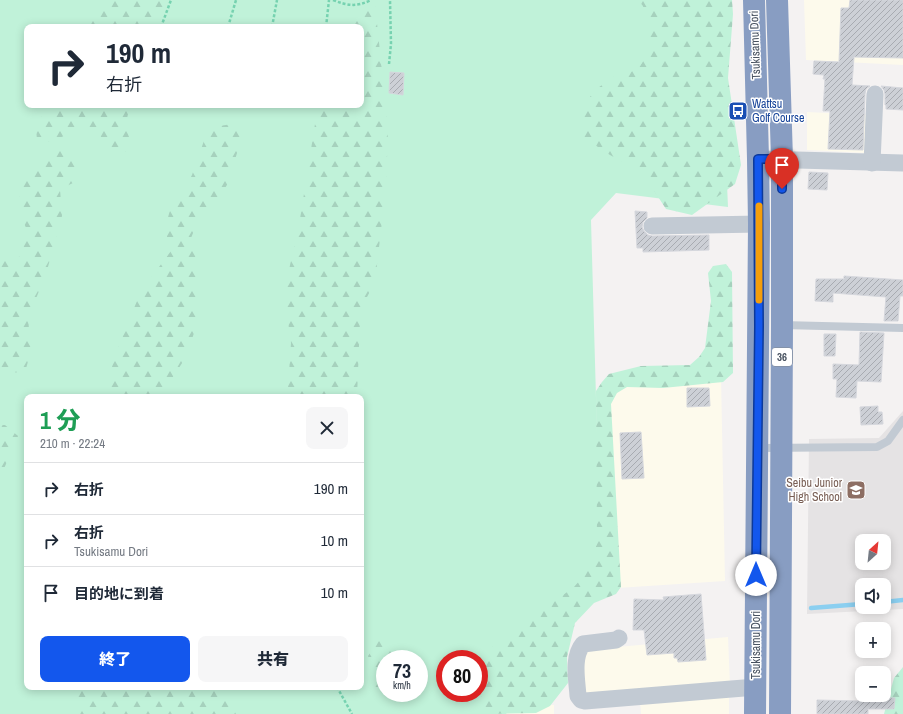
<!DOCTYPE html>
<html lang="ja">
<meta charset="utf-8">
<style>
:root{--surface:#fff;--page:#f6f6f7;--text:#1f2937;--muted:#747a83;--line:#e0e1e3;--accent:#1357ed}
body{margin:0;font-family:"Archivo Narrow","Noto Sans JP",sans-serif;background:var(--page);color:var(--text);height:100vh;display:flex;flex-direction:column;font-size:15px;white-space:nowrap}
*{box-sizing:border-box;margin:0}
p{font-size:13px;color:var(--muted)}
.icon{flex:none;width:22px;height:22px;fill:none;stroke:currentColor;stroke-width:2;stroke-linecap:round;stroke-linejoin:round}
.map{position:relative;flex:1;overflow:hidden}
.side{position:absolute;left:24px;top:394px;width:340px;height:296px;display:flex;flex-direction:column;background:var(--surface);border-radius:8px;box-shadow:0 2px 10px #0003}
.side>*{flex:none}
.top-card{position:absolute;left:24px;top:24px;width:340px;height:84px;border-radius:8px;box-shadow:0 2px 10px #0003;background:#fff;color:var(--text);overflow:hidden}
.needle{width:26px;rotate:27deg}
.controls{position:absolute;left:855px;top:534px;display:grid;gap:8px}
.controls a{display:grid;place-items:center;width:36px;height:36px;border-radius:8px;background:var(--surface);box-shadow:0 2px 10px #0003;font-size:20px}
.speed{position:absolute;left:376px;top:650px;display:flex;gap:8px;font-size:20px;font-weight:700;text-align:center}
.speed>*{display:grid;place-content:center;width:52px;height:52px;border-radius:50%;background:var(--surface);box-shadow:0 2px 10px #0003;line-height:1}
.speed small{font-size:10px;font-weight:400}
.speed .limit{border:6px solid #d22;background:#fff;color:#111}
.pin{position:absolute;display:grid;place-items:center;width:34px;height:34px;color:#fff;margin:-41px -17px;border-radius:50% 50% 50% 0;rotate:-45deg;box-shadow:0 0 4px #0007}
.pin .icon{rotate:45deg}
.me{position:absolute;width:44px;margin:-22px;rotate:0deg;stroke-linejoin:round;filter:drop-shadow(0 0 3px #0008)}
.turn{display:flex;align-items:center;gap:14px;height:84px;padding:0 16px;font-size:18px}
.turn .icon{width:52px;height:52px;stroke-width:2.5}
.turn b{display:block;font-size:28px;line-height:34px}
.round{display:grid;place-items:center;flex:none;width:42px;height:42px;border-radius:8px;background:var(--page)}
.summary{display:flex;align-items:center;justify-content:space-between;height:68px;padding:0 16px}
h1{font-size:24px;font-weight:800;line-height:30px;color:#1e9e55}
.action{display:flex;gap:8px;margin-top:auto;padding:8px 16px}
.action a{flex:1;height:46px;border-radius:8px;background:var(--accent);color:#fff;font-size:16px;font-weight:800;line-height:46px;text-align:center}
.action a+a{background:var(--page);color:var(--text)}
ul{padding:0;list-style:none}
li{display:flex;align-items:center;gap:12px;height:52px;padding:0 16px;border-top:1px solid var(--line)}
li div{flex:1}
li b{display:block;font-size:15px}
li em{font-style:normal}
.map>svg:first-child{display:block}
.commercial{fill:#fdfaec}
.education{fill:#e5e3e4;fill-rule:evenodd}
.grass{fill:#c0f2d9;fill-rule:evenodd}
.forest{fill:url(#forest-firs)}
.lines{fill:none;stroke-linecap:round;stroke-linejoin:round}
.stream{stroke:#8bcff0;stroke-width:4.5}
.building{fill:url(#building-hatch);stroke:#d5d7dd}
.path{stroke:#76d2b0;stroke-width:2.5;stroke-dasharray:3 2;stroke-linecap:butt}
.lane{stroke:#c2cad3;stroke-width:8}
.street{stroke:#c2cad3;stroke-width:17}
.highway{stroke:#889dc2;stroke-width:22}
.route-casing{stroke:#0c399a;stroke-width:10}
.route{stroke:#1357ed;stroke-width:7}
.slow{stroke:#f59e0b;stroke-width:7}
.labels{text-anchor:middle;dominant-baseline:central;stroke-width:3;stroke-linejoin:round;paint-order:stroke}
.shield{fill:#fff;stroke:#7f8690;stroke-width:1}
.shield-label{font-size:11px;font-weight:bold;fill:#485260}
.street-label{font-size:12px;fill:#485260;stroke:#fff}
.transit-label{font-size:12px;fill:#164399;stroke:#fff;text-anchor:start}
.education-label{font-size:12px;fill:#785e54;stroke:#fff;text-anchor:end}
</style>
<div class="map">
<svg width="903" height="714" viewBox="0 0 903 714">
<defs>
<pattern id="forest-firs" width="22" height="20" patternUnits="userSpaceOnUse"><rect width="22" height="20" fill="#c0f2d9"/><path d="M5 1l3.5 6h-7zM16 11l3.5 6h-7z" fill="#a6d1bd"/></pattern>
<pattern id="building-hatch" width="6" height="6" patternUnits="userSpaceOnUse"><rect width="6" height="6" fill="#cdd0d6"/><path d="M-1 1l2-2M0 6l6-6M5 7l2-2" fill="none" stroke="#a8abb1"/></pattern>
</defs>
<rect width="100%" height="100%" fill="#f4f2f2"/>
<g class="commercial">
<polygon points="804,0 903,0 903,65 806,60"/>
<polygon points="807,112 868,115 867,153 807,150"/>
<polygon points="721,377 725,581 617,588 604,382"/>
<polygon points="728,637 730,685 584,697 584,650"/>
<polygon points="729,693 729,714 641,714 640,700"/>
<polygon points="554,705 554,714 498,714 497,706"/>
</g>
<path class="education" d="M903,411V609L807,614L809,439L879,438ZM862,541H884V563H862ZM862,585H884V607H862Z"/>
<path class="grass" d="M0,0H719L728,207L616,193L591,220L601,575L506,714H0ZM27,27H361V105H27ZM27,397H361V687H27ZM385,659H419V693H385ZM445,659H479V693H445Z"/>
<g class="forest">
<polygon points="101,0 166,0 155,27 86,27"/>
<polygon points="638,0 732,0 733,14 728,78 741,165 735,184 692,215 666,209 651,186 630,164 634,157 625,163 610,155 592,143 583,144 580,111 595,90 616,75 626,75 640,66 652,48 643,6"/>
<polygon points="375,4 388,129 386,187 375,282 367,297 360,320 357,397 289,397 288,388 291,343 284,293 300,219 318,105 361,105 361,27 342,27 343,23"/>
<polygon points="47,105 130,105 126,123 131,147 121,155 109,153 102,138 93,128 82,126 73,133 44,143 37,140 36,128"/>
<polygon points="232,124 240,130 240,143 228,183 216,204 198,221 191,238 197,262 198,321 186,357 160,397 108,397 113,360 141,291 171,251 167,239 167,221 172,203 184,190 192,175 206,135 213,127"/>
<path d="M60,144C82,153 77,163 73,183L60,189L62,216L46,274L28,318L31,351L25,372L2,373L0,375V257L5,258L10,268L22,253L27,230L19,212L20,184Z"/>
<path d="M726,264L732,272L733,373L723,382L663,388L627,387L617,393L611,404L621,587L616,594L594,603L575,623L567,657L568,683L550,706L536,713L481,714V681L492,647L574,587C589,571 591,564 597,543L596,391L602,382L609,374L641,366L690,365L699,357L705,348L711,301L708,273L713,266Z"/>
<polygon points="0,425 5,425 18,436 0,478"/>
<path d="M382,636L392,642L401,658L385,659V693H396C395,700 390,703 384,704L377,699L374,685L375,675L368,656Z"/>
<polygon points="903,667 903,714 884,714 894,678"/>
<polygon points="72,687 221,687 236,714 79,714"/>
</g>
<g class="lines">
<g class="stream">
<polyline points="884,602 903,600"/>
<polyline points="811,608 862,604"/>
</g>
</g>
<g class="building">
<polygon points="850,0 903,0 903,58 854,57 852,85 870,86 866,89 865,94 863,150 828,149 830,111 823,111 825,79 823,79 824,75 813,74 814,61 839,62 841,8 849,8"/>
<polygon points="390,72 404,73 403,95 389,93"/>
<polygon points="881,86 903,88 903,110 886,109 886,105 885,105 885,94 884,90"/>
<polygon points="809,172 828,173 827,190 808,189"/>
<polygon points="635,211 647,212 647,218 643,222 642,227 644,231 648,235 652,236 709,235 709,250 643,252 643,248 637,248"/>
<polygon points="844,276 903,280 903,296 900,296 898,321 884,321 886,297 833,293 833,302 815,301 816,279 844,279"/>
<polygon points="860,332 884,333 881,382 857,381 856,398 836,397 837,379 833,379 833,364 859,365"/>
<polygon points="824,334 836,334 835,356 824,356"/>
<polygon points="687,388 709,388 710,406 687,407"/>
<polygon points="878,406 878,412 882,412 883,424 861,425 860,407"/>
<polygon points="641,432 644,478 622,479 620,433"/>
<polygon points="701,594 706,660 678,662 677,658 674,658 674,653 647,655 644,630 633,630 634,599 664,600 663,597"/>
<polygon points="859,697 895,698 894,709 868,709 868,714 817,714 817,700 859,701"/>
</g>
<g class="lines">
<g class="path">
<path d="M333,0C348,6 357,7 371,0"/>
<polyline points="161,27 171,0"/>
<polyline points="228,27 236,0"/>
<polyline points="272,27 277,0"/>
<polyline points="326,27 329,0"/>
<polyline points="389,64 391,44 390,0"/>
<polyline points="337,687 352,714"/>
</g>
<g class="lane">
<polyline points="782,325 903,328"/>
<polyline points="758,448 877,447 888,441 903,420"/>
</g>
<g class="street">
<polyline points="758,159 903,163"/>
<polyline points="872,163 875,94"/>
<polyline points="652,226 759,224"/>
<path d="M619,638L616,640L583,644C572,657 577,680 578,696L581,700L585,701L756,687"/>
</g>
<g class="highway">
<polyline points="754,0 758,159 759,224 755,714"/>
<polyline points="777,0 782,159 782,325 780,714"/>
</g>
</g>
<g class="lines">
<defs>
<polyline id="route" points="756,575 759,326 758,159 782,159 782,189"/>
</defs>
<use href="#route" class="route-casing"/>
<use href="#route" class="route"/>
<polyline class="slow" points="759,206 759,300"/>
</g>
<defs>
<symbol id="bus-square" viewBox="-11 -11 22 22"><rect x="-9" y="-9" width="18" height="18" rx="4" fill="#1a4fb4" stroke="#fff"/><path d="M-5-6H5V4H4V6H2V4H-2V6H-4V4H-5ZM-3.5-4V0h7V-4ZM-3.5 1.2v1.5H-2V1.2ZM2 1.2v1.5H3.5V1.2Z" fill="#fff"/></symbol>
<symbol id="school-square" viewBox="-11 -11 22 22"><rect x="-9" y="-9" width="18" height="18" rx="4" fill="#8d6e63" stroke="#fff"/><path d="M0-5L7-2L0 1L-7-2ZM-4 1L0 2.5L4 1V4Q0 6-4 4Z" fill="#fff"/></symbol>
</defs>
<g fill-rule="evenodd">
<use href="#bus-square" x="727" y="100" width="22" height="22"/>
<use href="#school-square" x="845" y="479" width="22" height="22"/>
</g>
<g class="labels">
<rect class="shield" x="772" y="348" width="20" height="18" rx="3"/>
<g class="shield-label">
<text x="782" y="357">36</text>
</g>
<g class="street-label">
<text transform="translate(755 45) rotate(-92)">Tsukisamu Dori</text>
<text transform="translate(756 645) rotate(-90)">Tsukisamu Dori</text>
</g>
<g class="transit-label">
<text x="752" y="104">Wattsu<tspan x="752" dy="14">Golf Course</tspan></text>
</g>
<g class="education-label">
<text x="842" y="483">Seibu Junior<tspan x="842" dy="14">High School</tspan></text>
</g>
</g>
</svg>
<div class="controls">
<a><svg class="needle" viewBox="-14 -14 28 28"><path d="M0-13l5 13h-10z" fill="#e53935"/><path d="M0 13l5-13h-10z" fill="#747a83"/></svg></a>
<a><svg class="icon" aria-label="sound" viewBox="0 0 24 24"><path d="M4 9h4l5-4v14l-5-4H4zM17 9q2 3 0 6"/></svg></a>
<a>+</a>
<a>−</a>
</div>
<div class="speed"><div>73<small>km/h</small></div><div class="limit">80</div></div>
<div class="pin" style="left:782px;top:189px;background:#d93025"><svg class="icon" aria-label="arrive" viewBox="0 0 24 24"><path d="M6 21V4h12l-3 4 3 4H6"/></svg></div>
<svg class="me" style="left:756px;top:575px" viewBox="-20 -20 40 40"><circle r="19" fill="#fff"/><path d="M0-13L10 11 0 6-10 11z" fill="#1357ed"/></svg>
<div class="top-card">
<div class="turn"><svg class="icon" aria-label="right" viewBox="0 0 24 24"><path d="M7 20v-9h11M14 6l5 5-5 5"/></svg><div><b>190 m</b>右折</div></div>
</div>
<section class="side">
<div class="summary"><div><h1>1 分</h1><p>210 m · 22:24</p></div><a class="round"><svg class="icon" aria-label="close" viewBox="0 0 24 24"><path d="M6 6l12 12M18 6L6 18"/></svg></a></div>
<ul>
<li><svg class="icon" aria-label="right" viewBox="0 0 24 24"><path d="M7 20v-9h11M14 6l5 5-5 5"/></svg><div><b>右折</b></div><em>190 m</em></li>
<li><svg class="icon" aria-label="right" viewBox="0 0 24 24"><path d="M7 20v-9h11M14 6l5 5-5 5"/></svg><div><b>右折</b><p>Tsukisamu Dori</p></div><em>10 m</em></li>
<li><svg class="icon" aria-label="arrive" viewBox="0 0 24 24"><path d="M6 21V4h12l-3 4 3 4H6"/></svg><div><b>目的地に到着</b></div><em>10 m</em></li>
</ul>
<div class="action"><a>終了</a><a>共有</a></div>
</section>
</div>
